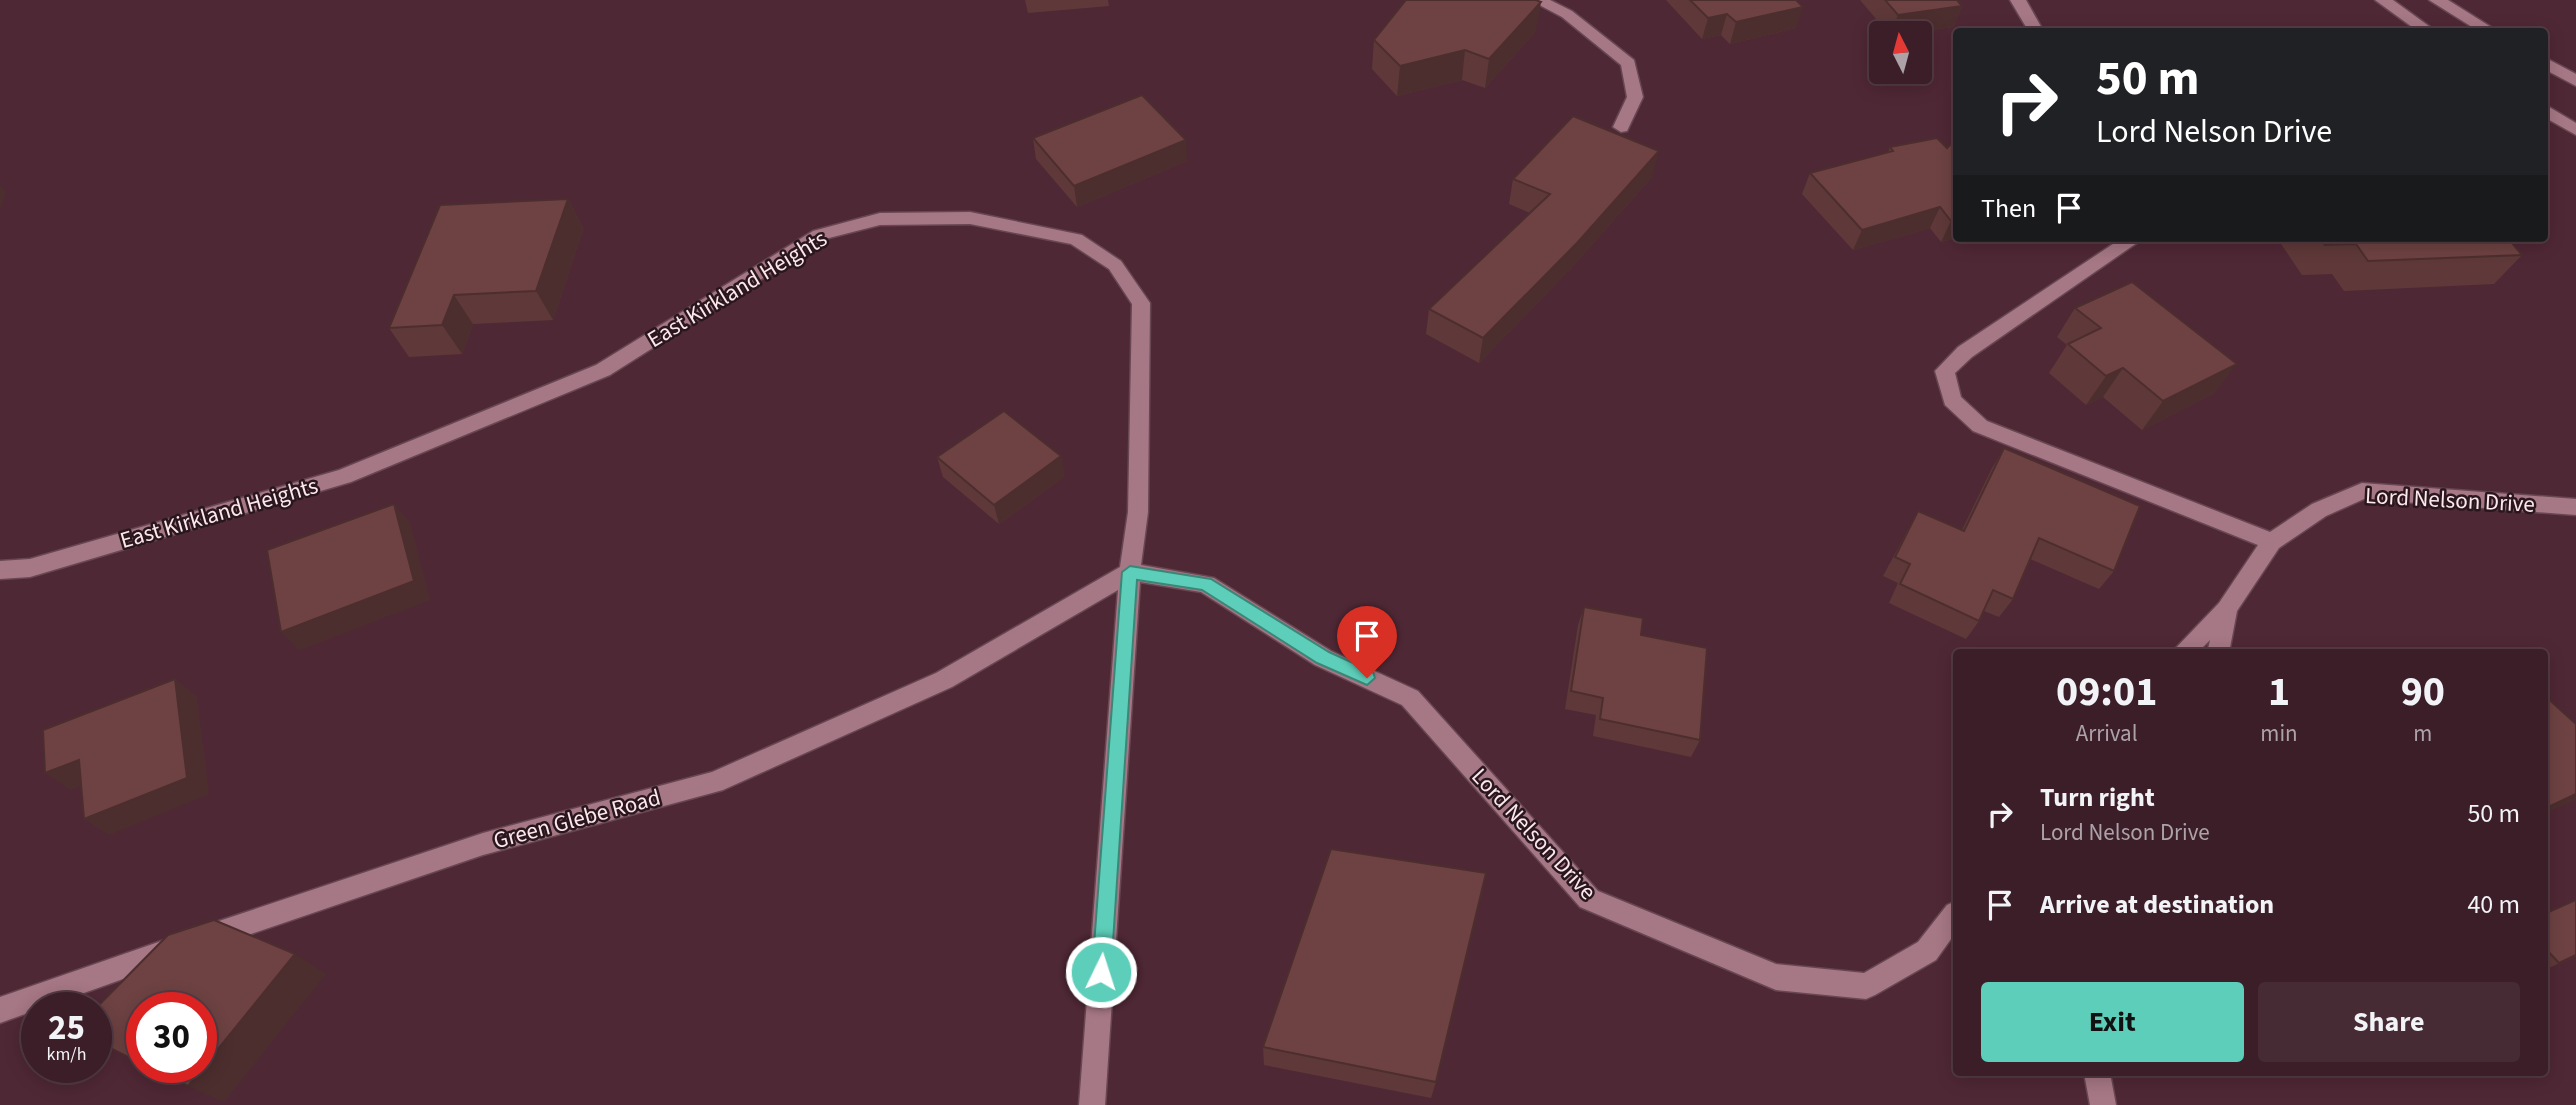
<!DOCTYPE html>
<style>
:root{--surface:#3b1e28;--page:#462b34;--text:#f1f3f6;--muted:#aca2a8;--line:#543c45;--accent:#5dceb9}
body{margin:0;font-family:"Source Sans 3",sans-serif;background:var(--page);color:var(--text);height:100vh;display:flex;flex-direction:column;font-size:26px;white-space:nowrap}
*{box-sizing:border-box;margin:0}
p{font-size:23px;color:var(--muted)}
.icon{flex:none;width:38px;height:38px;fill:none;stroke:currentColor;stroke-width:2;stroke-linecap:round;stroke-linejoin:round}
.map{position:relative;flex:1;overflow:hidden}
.panel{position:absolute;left:1953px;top:649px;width:595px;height:427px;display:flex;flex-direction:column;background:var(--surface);border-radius:7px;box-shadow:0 4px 18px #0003,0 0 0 2px var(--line)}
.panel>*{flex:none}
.top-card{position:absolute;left:1953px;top:28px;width:595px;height:214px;border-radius:7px;box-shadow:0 4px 18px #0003,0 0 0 2px var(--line);background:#202124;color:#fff;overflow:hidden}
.needle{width:46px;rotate:354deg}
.fabs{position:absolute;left:1869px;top:21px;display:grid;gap:14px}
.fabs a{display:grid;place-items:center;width:63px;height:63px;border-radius:7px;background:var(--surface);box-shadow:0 4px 18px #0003,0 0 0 2px var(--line);font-size:35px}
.speed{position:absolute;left:21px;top:992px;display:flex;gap:14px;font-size:35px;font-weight:700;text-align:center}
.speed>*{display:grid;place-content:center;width:91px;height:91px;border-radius:50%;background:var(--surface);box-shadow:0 4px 18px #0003,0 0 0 2px var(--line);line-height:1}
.speed small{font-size:18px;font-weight:400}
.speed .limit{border:10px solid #d22;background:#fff;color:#111}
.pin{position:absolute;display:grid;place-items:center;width:60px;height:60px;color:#fff;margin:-72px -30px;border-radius:50% 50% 50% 0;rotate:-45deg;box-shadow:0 0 7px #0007}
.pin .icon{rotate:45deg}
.me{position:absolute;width:77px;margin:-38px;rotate:4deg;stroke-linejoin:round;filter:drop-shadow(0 0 5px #0008)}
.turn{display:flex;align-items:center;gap:24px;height:147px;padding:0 28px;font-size:32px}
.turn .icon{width:91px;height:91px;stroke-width:2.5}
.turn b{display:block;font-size:49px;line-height:60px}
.then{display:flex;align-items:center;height:66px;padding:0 28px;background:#0003;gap:14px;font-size:26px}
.eta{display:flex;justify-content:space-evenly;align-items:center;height:119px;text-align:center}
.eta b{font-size:42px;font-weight:700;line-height:49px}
.primary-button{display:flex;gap:14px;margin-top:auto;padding:14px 28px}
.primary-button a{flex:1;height:80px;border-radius:7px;background:var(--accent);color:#111;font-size:28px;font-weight:700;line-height:80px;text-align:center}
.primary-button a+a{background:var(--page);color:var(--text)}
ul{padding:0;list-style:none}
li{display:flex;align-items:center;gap:21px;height:91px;padding:0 28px}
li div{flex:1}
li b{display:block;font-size:26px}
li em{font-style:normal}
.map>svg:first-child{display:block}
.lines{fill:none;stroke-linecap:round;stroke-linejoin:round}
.street-casing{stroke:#674752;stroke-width:3}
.street{fill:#a67785;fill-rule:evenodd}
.wall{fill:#5f3939}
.shaded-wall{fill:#4d2e2e}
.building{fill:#6e4242;stroke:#4d2e2e;stroke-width:2}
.route{fill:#5dceb9;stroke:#3c8678;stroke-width:2}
.labels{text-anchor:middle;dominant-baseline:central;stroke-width:5;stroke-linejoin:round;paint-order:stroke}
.street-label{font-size:23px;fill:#fce7ec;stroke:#29171d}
</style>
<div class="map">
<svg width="2576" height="1105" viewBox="0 0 2576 1105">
<rect width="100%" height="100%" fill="#4f2835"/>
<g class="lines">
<defs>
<g id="street">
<polygon points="1530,0 1550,0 1572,11 1634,60 1643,97 1627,131 1621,132 1613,127 1627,97 1621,65 1562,17"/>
<polygon points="2010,0 2026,0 2044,32 2029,32"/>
<polygon points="2375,0 2393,0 2437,32 2419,32"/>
<polygon points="2429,0 2448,0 2499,32 2480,32"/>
<polygon points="2544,57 2576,74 2576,86 2544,69"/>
<polygon points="2544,104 2576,123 2576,135 2544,117"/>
<polygon points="970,212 1082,235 1121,261 1150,303 1148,512 1141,565 1214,578 1331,651 1418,691 1598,891 1776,964 1864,973 1918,942 1947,905 1956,901 1956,932 1936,960 1875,995 1866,999 1776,990 1580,907 1402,705 1315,665 1201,592 1140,582 1105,1105 1079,1105 1118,590 952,687 723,790 483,855 207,949 198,946 194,937 198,928 483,833 712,772 936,673 1120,567 1128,512 1132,304 1109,269 1071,244 970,224 880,225 825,239 610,375 351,482 30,577 0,579 0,561 30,559 339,470 596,365 813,231 880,213"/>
<polygon points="2122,238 2144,238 1972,357 1955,373 1961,397 1987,421 2270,532 2312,504 2362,483 2576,499 2576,515 2364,499 2326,516 2279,548 2237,611 2229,653 2207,653 2210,640 2197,653 2171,653 2219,603 2258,545 1973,431 1945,405 1935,371 1958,347"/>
<polygon points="170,938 179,941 183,950 179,959 0,1023 0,997"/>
<polygon points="2084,1073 2110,1073 2116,1105 2090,1105"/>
</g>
</defs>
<use href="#street" class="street-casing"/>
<use href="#street" class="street"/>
</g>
<g class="wall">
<polygon points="1025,0 1108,0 1109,6 1028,13"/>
<polygon points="1666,0 1796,0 1796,28 1730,44 1721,35 1702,39"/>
<polygon points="1860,0 1957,0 1962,6 1953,27 1911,33 1888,33"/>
<polygon points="1536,31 1485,88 1462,80 1397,96 1372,69 1374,40"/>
<polygon points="1033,138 1187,161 1077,207 1036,159"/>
<polygon points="1937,138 1956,238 1958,238 1941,242 1930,228 1853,250 1802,194 1810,173 1888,152 1890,147"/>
<polygon points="1652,177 1571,268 1479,363 1426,334 1429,309 1530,213 1509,204 1513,179"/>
<polygon points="568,199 583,229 553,320 473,324 462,354 409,357 389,328"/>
<polygon points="2277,238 2508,238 2522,255 2494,284 2344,291 2332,274 2302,275"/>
<polygon points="2075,308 2214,393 2142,430 2103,397 2086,405 2049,373 2067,345 2057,337"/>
<polygon points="2004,448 2114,571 2099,589 2030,559 2013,599 1999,617 1984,611 1979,621 1966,639 1889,603 1898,583 1883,576 1918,511 1962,530 1992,468"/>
<polygon points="937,457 1065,476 999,524 943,477"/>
<polygon points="1584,607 1641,635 1700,740 1691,757 1593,736 1596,715 1565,709 1578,625"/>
<polygon points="2576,900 2576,956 2544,970 2544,914"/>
<polygon points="1263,1047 1436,1082 1431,1098 1264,1065"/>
</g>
<g class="shaded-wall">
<polygon points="1541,2 1536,31 1485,88 1489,59"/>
<polygon points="1962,6 1953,27 1911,33 1891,33 1898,15"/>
<polygon points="1803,7 1796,28 1730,44 1736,22"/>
<polygon points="1727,14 1721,35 1702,39 1708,18"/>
<polygon points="1465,50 1462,80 1397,96 1400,66"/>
<polygon points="1186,140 1187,161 1077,207 1074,186"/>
<polygon points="1659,151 1652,177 1571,268 1479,363 1483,338"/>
<polygon points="0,185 6,192 0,210"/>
<polygon points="568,199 583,229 553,320 536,291"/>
<polygon points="1940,207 1930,228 1853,250 1862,230"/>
<polygon points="1956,220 1956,238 1958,238 1941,242 1951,221"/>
<polygon points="454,295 473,324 462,354 442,325"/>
<polygon points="2237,364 2214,393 2142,430 2163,401"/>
<polygon points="2123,368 2103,397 2086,405 2106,376"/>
<polygon points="1061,456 1065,476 999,524 994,505"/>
<polygon points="394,504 410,523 430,600 300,650 281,632"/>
<polygon points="175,679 197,697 209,794 109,835 84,819"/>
<polygon points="79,760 104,776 71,790 45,773"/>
<polygon points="2576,794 2576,800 2544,814 2544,809"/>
<polygon points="295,954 326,974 224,1102 188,1086"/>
</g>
<g class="building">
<polygon points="1406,0 1536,0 1541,2 1489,59 1465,50 1400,66 1374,40"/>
<polygon points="1690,0 1796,0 1803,7 1736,22 1727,14 1708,18"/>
<polygon points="1885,0 1957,0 1962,6 1898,15"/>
<polygon points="1142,95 1186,140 1074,186 1033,138"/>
<polygon points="1573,116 1659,151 1577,243 1483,338 1429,309 1550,194 1513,179"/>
<polygon points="1937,138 1947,148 1956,139 1956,220 1951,221 1940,207 1862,230 1810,173 1893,151 1890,147"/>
<polygon points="568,199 536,291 454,295 442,325 389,328 440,205"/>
<polygon points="2319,238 2508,238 2522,255 2368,261 2356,244 2325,245"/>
<polygon points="2132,282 2237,364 2163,401 2123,368 2106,376 2068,344 2101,328 2075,308"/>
<polygon points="1004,411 1061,456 994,505 937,457"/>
<polygon points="2004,448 2140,506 2114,571 2039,538 2013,599 1993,590 1979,621 1900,584 1910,564 1895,557 1918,511 1964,531"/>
<polygon points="394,504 414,581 281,632 267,550"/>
<polygon points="1584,607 1643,618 1641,635 1707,648 1700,740 1600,719 1603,698 1571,691"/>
<polygon points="175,679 187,778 84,819 79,760 45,773 43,730"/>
<polygon points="2544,695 2576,724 2576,794 2544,809"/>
<polygon points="1331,849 1486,873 1436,1082 1263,1047"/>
<polygon points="2576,900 2576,955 2559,963 2544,947 2544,914"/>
<polygon points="214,920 295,954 188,1086 150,1068 201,1068 201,1008 142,1008 142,1064 96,1041 96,1008 168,935"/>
</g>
<polygon class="route" points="1130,566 1211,579 1329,652 1373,672 1375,678 1367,685 1317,663 1202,590 1137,580 1111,972 1108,979 1101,981 1094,979 1092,972 1122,572"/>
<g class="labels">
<g class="street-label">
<text transform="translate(737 289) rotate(-31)">East Kirkland Heights</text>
<text transform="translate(2450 500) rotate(3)">Lord Nelson Drive</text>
<text transform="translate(219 513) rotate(-16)">East Kirkland Heights</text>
<text transform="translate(577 819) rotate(-15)">Green Glebe Road</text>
<text transform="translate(1534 834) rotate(47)">Lord Nelson Drive</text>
</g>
</g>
</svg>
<div class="fabs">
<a><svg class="needle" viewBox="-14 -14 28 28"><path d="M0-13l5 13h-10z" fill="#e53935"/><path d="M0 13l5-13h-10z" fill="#aca2a8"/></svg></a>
</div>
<div class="speed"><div>25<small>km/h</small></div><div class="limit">30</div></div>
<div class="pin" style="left:1367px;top:678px;background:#d93025"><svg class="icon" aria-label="arrive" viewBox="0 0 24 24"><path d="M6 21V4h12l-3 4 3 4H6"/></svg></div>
<svg class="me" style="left:1101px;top:972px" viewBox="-20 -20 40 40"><circle r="17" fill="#5dceb9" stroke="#fff" stroke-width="3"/><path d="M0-11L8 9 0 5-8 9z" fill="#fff"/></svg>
<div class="top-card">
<div class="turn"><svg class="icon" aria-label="right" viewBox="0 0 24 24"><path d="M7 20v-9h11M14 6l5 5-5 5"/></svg><div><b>50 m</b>Lord Nelson Drive</div></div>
<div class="then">Then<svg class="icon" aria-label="arrive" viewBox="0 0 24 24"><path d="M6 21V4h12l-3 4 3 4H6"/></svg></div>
</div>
<section class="panel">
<div class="eta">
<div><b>09:01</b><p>Arrival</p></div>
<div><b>1</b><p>min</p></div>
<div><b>90</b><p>m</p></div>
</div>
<ul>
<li><svg class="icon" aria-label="right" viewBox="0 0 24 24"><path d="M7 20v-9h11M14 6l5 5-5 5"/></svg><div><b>Turn right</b><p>Lord Nelson Drive</p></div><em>50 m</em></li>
<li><svg class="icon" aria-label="arrive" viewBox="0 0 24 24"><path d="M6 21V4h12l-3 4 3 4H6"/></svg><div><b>Arrive at destination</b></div><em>40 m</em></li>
</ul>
<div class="primary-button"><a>Exit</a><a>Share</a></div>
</section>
</div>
